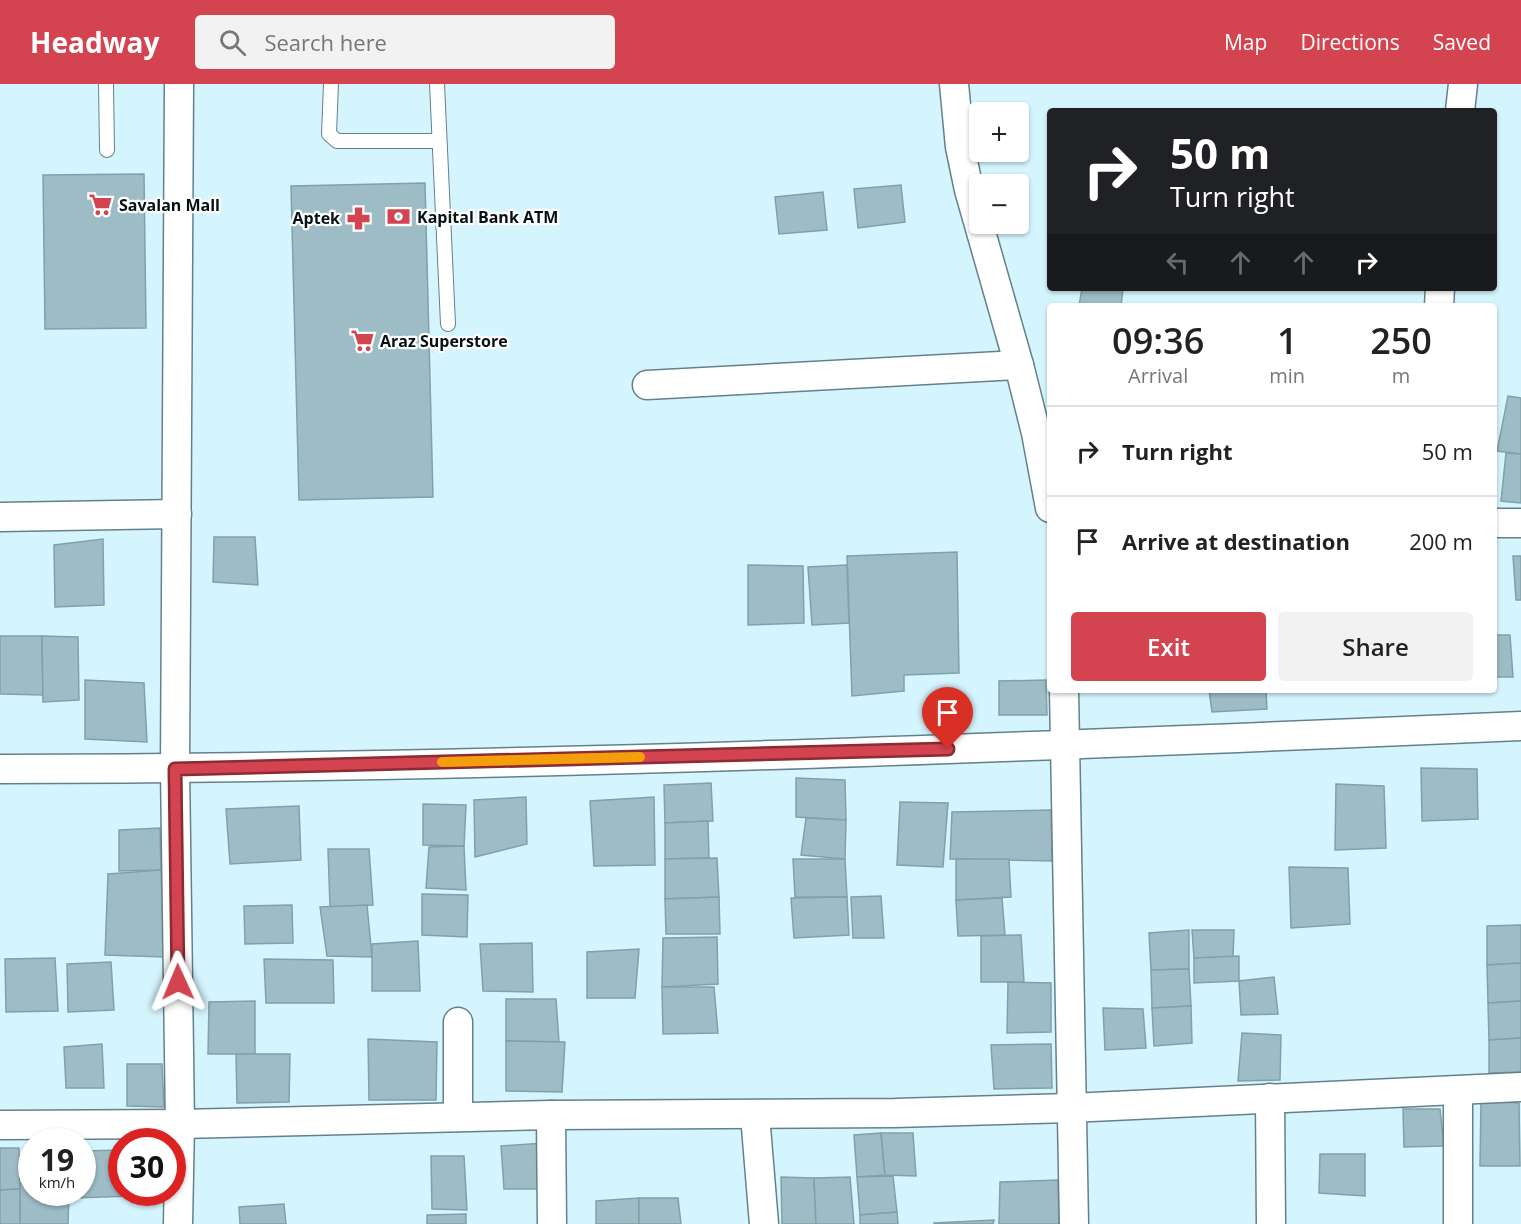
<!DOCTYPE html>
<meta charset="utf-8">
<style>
:root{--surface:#fff;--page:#f2f2f2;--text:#222;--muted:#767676;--line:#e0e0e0;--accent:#d34350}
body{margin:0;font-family:"Open Sans",sans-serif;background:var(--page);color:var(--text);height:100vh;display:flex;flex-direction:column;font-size:22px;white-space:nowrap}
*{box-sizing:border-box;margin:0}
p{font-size:20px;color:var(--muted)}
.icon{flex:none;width:33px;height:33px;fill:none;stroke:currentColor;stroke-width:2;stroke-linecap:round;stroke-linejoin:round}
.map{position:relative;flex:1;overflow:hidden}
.sheet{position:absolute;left:1047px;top:219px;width:450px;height:390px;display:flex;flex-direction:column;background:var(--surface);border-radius:6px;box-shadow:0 2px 4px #0004}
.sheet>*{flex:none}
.hud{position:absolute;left:1047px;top:24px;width:450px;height:183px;border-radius:6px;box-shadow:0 2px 4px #0004;background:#202124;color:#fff;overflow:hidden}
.fabs{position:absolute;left:969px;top:18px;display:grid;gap:12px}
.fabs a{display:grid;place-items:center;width:60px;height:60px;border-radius:6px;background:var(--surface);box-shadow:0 2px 4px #0004;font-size:30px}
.speed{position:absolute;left:18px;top:1044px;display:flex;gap:12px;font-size:30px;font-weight:700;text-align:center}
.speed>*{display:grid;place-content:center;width:78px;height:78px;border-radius:50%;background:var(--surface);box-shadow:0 2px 4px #0004;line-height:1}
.speed small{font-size:15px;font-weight:400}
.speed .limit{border:9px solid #d22;background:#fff;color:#111}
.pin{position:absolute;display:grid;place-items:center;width:51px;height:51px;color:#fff;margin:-62px -26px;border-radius:50% 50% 50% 0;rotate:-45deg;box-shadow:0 0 6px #0007}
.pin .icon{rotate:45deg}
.me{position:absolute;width:66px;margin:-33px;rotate:359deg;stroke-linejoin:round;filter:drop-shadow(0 0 4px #0008)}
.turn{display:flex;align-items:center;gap:21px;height:126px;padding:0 24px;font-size:27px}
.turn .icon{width:78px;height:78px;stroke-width:2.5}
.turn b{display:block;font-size:42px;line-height:51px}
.lanes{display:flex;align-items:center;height:57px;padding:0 24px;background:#0003;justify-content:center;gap:30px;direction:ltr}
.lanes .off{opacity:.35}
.eta{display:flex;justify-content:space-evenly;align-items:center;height:102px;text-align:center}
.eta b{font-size:36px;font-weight:600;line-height:42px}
.action{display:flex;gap:12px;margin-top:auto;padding:12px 24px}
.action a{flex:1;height:69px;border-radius:6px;background:var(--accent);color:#fff;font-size:24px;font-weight:600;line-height:69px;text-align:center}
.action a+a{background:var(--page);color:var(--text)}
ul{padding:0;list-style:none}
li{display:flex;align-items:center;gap:18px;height:90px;padding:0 24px;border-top:2px solid var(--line)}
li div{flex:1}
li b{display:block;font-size:22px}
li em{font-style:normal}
header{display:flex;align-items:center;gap:36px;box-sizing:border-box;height:84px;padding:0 30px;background:var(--accent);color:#fff}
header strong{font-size:28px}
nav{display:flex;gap:33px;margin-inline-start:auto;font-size:21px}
.search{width:420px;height:54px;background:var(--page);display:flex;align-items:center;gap:15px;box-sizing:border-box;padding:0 21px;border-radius:6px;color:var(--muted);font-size:22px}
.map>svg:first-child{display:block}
.building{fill:#9dbcc5;stroke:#82a0a8;stroke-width:1.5}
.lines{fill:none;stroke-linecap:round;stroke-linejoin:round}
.service-casing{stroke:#64818a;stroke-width:16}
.minor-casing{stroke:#64818a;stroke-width:31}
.service{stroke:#fff;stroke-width:14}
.minor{stroke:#fff;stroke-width:28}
.route-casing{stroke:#892c34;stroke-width:15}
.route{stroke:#d34350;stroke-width:10}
.slow{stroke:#f59e0b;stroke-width:10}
.labels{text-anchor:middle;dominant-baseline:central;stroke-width:4.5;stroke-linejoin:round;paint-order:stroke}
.poi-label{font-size:16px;font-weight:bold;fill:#051013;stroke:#fff;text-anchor:start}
</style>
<header>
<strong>Headway</strong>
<div class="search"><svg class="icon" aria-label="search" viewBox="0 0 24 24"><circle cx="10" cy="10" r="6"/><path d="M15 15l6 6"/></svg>Search here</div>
<nav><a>Map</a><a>Directions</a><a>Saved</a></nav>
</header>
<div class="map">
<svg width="1521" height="1140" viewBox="0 0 1521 1140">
<rect width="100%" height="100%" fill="#d5f5fe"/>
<g class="building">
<polygon points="144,90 146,244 45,245 43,91"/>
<polygon points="425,99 433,413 299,416 291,102"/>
<polygon points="901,101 905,138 858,144 854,105"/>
<polygon points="823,108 827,146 779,150 775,113"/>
<polygon points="1082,204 1123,204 1121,222 1079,222"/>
<polygon points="1508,312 1521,314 1521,370 1497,367"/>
<polygon points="1506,369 1521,370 1521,419 1501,417"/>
<polygon points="214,453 255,453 258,501 213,498"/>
<polygon points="103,455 104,521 55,523 54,461"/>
<polygon points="957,468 959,589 904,591 904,607 852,612 847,472"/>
<polygon points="1513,472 1521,472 1521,516 1516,516"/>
<polygon points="748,481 803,482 804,539 748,541"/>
<polygon points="847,481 849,539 812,541 808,483"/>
<polygon points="1494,551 1510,551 1513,593 1494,593"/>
<polygon points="0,552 42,552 43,611 0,610"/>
<polygon points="42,552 78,553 79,616 43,618"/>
<polygon points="85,596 144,599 147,658 85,655"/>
<polygon points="1046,596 1047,631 999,631 999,597"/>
<polygon points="1209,606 1266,606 1267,625 1212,628"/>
<polygon points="1421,684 1477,685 1478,735 1422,737"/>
<polygon points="796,694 845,696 846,736 796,733"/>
<polygon points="711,699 713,737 665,739 664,701"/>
<polygon points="1336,700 1384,702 1386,764 1335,766"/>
<polygon points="526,713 527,760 475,773 474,716"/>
<polygon points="654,713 655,781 594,782 590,717"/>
<polygon points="900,718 948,719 943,783 897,781"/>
<polygon points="423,720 466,721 464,762 423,761"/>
<polygon points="299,722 301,776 230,780 226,725"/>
<polygon points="1051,726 1052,777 950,775 952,728"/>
<polygon points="806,734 846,736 845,775 801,771"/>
<polygon points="708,737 709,774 665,775 665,739"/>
<polygon points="160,744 161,786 119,787 119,746"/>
<polygon points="464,762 466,806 426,804 429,763"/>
<polygon points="328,765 369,765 373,821 330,823"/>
<polygon points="717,774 719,813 665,815 665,775"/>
<polygon points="793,775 845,775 847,813 795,813"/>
<polygon points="956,775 1009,775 1011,813 956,816"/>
<polygon points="1289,783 1348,784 1350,840 1291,844"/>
<polygon points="161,786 164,873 105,871 108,790"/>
<polygon points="422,810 468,811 467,853 422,851"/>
<polygon points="881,812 884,854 853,854 851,813"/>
<polygon points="719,813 720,850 666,850 665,815"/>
<polygon points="847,813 849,851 794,854 791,814"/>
<polygon points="1002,814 1005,851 958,852 956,816"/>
<polygon points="292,821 293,859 245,860 244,822"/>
<polygon points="367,821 372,873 327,872 320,823"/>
<polygon points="1521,841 1521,879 1487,881 1487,842"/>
<polygon points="1189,846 1189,885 1151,886 1149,849"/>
<polygon points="1192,846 1234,846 1233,873 1194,874"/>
<polygon points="1021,851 1024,898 981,898 981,852"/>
<polygon points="717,853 718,900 662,903 663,854"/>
<polygon points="418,857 420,907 372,907 372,860"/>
<polygon points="532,859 533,908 483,907 480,860"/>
<polygon points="639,865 635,914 587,914 587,868"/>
<polygon points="1239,872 1239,897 1194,899 1194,874"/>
<polygon points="55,874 58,927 6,928 5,875"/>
<polygon points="264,875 333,876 334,919 266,919"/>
<polygon points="111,878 114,926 68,928 67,880"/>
<polygon points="1521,879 1521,917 1488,919 1487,881"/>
<polygon points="1189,885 1191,922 1152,924 1151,886"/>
<polygon points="1274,893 1278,930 1241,931 1239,897"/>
<polygon points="1008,898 1051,899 1051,948 1007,949"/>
<polygon points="662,903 714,903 718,949 663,950"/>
<polygon points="506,915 556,915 559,958 506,957"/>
<polygon points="255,917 255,970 208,970 209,918"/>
<polygon points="1521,917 1521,954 1489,956 1488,919"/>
<polygon points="1191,922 1192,959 1154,962 1152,924"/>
<polygon points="1103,924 1143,925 1146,964 1105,966"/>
<polygon points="1242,949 1281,951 1280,996 1238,997"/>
<polygon points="1521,954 1521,988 1489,989 1489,956"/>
<polygon points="368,955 437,958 436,1016 369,1016"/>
<polygon points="506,957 565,958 562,1008 506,1007"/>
<polygon points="102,960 104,1004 66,1004 64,963"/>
<polygon points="1051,960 1052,1004 994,1005 991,961"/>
<polygon points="236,970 290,970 289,1018 237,1019"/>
<polygon points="127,980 162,980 164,1023 127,1022"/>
<polygon points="1481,1017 1519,1019 1520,1082 1480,1082"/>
<polygon points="1403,1025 1440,1025 1444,1062 1404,1063"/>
<polygon points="881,1049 885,1091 857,1093 854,1051"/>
<polygon points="881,1049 913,1049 916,1092 885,1091"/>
<polygon points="544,1059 546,1105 504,1105 501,1062"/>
<polygon points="0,1064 19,1064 20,1105 0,1106"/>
<polygon points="122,1066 122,1108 130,1108 131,1112 75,1114 75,1108 82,1108 82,1067"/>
<polygon points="1320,1070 1365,1070 1365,1112 1319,1109"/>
<polygon points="431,1072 464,1072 467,1126 432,1125"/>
<polygon points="893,1092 897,1128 860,1131 857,1093"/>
<polygon points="781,1093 814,1094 816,1140 782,1140"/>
<polygon points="850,1093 854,1140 816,1140 814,1094"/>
<polygon points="1058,1096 1059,1140 999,1140 1000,1098"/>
<polygon points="20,1099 32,1099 32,1108 69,1108 68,1140 20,1140"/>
<polygon points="20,1105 20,1140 0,1140 0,1106"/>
<polygon points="639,1114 639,1140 596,1140 596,1117"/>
<polygon points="639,1114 678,1114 681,1140 639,1140"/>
<polygon points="284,1120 286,1140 240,1140 239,1123"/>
<polygon points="897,1128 898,1140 860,1140 860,1131"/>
<polygon points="466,1130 466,1140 427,1140 427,1131"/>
<polygon points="994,1136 993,1140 934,1140 934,1139"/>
</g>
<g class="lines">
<defs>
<g id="service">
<polyline points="106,0 107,66"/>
<polyline points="331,0 329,50 337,57 439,57"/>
<polyline points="437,0 448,240"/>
</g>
<g id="minor">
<polyline points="954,0 960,63 969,106 1019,281 1036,349 1050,424"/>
<polyline points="1460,27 1463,0"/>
<polyline points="1439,222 1440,204"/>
<polyline points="647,301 1019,281"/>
<polyline points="0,433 177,430"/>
<polyline points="1494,439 1521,439"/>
<polyline points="1064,606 1074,1140"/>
<path d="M0,685C507,684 1014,664 1521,642"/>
<polyline points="458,938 458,1033"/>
<polyline points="1270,1014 1271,1140"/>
<polyline points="551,1031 552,1140"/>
<polyline points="755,1031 764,1140"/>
<polyline points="0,1041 180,1040 551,1031 895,1029 1070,1024 1521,1003"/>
<polyline points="178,1140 180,1040 175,685 179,0"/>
<polyline points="1458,1140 1458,1007"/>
</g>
</defs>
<use href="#service" class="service-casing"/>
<use href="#minor" class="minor-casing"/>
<use href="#service" class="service"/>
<use href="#minor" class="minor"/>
</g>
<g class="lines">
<defs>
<polyline id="route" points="178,898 175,685 948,665"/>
</defs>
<use href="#route" class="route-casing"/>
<use href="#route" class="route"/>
<polyline class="slow" points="442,678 640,673"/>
</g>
<defs>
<symbol id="supermarket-bare" viewBox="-9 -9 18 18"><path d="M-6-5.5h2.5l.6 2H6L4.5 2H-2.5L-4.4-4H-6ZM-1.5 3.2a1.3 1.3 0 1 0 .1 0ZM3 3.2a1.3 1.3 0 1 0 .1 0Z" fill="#d34350" stroke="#fff" stroke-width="2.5" paint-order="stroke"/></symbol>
<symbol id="bank-bare" viewBox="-9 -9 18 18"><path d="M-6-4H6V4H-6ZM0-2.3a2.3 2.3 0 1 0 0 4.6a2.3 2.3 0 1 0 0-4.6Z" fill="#d34350" stroke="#fff" stroke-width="2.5" paint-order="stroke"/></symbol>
<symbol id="pharmacy-bare" viewBox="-9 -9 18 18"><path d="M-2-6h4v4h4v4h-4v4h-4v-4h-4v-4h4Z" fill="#d34350" stroke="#fff" stroke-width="2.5" paint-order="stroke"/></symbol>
</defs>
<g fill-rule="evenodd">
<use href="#supermarket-bare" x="84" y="104" width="33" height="33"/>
<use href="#bank-bare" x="382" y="116" width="33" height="33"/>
<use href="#pharmacy-bare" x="342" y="118" width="33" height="33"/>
<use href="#supermarket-bare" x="346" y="240" width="33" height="33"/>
</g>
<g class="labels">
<g class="poi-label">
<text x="119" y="121">Savalan Mall</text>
<text x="417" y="133">Kapital Bank ATM</text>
<text x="340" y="134" text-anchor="end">Aptek</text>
<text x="380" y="257">Araz Superstore</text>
</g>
</g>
</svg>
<div class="fabs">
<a>+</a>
<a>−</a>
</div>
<div class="speed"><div>19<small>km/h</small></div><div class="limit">30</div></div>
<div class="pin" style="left:948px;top:665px;background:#d93025"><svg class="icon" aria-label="arrive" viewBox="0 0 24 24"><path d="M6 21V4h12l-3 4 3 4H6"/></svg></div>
<svg class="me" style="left:178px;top:898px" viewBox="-20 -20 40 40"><path d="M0-17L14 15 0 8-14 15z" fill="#d34350" stroke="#fff" stroke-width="4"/></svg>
<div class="hud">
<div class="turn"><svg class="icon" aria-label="right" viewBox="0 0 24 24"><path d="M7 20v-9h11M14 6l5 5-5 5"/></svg><div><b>50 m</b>Turn right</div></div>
<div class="lanes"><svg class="icon off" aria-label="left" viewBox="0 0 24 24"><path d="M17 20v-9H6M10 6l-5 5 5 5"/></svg><svg class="icon off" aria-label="ahead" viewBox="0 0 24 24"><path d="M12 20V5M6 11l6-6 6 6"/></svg><svg class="icon off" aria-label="ahead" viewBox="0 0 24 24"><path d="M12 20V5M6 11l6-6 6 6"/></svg><svg class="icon" aria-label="right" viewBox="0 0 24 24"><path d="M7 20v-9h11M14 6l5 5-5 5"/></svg></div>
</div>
<section class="sheet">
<div class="eta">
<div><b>09:36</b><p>Arrival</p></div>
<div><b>1</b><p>min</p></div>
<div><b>250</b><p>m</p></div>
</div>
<ul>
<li><svg class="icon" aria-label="right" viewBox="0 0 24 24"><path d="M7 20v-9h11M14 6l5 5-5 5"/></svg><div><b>Turn right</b></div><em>50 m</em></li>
<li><svg class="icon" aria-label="arrive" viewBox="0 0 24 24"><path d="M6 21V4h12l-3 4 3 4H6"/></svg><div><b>Arrive at destination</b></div><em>200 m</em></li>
</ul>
<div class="action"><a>Exit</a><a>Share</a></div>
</section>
</div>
